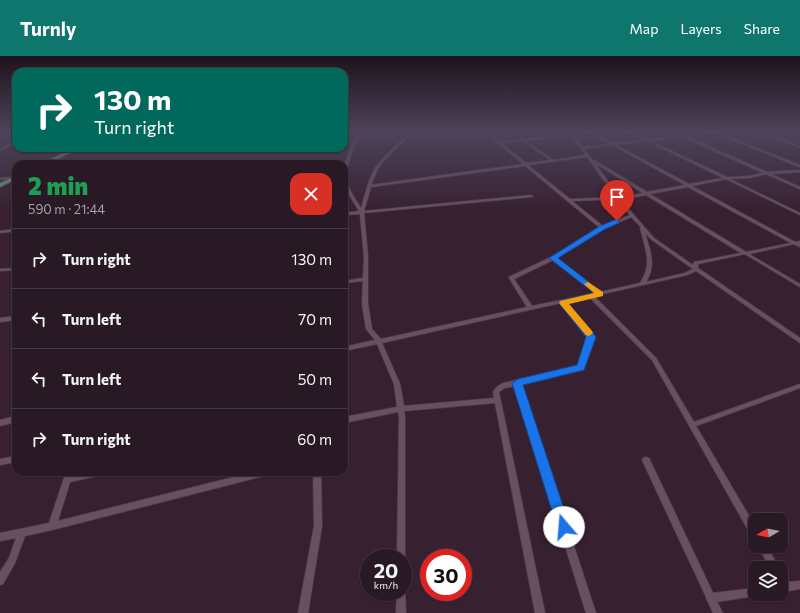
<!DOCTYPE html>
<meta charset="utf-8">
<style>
:root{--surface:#291925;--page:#31222d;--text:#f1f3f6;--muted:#a5a0a7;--line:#453842;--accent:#0f766e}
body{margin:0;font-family:Commissioner,sans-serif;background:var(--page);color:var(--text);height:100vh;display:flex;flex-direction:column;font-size:15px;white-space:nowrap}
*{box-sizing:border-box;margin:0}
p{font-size:13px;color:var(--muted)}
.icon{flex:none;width:22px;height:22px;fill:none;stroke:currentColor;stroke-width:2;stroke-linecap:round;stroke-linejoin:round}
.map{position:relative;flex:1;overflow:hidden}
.sheet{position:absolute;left:12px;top:104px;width:336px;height:316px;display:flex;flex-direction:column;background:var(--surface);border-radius:12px;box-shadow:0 1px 3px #0004,0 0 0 1px var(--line)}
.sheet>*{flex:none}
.top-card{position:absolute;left:12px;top:12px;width:336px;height:84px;border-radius:12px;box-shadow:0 1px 3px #0004,0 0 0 1px var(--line);background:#00695c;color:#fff;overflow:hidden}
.needle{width:26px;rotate:261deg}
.controls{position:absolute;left:748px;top:457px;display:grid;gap:8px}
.controls a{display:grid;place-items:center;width:40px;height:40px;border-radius:8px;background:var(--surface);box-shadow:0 1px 3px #0004,0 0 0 1px var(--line);font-size:20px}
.speed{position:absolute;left:360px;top:493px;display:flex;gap:8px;font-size:20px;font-weight:700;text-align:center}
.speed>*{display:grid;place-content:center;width:52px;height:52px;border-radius:50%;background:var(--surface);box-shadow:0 1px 3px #0004,0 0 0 1px var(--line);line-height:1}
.speed small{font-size:10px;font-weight:400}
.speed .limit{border:6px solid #d22;background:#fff;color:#111}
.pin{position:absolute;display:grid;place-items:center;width:34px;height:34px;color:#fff;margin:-41px -17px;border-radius:50% 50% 50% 0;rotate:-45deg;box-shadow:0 0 4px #0007}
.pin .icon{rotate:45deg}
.me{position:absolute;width:44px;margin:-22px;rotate:342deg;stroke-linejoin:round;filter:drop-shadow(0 0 3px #0008)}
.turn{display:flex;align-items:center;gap:14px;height:84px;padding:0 16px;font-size:18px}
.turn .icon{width:52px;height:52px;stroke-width:2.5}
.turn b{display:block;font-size:28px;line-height:34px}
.round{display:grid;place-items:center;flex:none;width:42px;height:42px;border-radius:12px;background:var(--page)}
.overview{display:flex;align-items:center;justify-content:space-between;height:68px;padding:0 16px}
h1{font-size:24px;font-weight:800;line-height:30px;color:#1e9e55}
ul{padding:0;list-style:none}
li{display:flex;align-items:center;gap:12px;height:60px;padding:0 16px;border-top:1px solid var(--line)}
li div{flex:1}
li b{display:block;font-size:15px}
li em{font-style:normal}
header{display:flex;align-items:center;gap:24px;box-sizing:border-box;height:56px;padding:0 20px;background:var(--accent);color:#fff}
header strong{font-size:19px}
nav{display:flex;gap:22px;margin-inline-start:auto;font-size:14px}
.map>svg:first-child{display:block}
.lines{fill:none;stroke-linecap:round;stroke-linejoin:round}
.street-casing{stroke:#4f3d4a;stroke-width:1.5}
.primary-casing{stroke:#4f3d4a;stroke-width:2}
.street{fill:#685061;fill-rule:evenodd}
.primary{fill:#6a927b;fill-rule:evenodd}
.route{fill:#1a73e8;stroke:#114b97}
.slow{fill:#f59e0b}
</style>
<header>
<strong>Turnly</strong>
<nav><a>Map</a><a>Layers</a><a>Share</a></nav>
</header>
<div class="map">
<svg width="800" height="557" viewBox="0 0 800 557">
<rect width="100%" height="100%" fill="#372131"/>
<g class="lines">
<defs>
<g id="street">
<path d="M358,76H361C355,89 345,110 347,124C349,135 356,144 361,152C365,139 368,124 375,112C384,99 399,87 410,76H413L382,107L378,113L371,129L523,108L499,88H497V86L485,76H488L500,86L521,84V83L522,82L524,83L570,78L569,76H572L583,91L610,88L589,76H593L613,87L645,84L630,76H634L648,83L680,80L673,76C677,76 681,79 685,79C696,79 707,76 718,76L800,109V111H799L715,77L686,80L767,116L800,114V116L771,118L800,131V133L766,118L749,122L730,123L800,157V159L726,123L692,130L795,186L800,185V187L799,188H800V191L794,188L749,198L800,228V231L745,198L698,208V212L800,282V287L696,215L687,219L594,240L656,302L694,366L800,328V332L696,370L755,470V482L752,481L652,304L589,241L565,246L594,281L583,314L521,329L596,557H586L515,330L505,332L499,336L545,557H535L495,347L404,355L405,361V502L403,505V502H397L399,361L398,356L344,367V361L397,351L394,328L377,288L344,295V291L375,284L366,273L362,248L363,225L344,227V225L363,222L364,201L360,158L344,159V157L359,155C354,147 349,139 345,130C339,113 351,91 358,76ZM571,80L586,99L553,104L526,85ZM683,81L763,117L749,120L727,121L651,85ZM523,85L550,104L526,107L502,87ZM647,85L723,122L689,128L616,89ZM612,89L685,129L647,136L594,104H592L584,93ZM587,101L608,130L619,141L570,143L528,109ZM595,107L643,137L623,141L610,128ZM525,110L600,172L551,201L509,221V222L527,251L381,283L372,273L368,248V201L364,157L531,141L533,140L531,139L364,155L371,131ZM688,131L791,187L746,196L650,138ZM646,139L741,197L694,206L693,209L654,182L627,151L624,143ZM621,143L623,151L630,159L603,170L572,145ZM631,161L641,171L640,172C645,192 653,208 640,227L600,236L556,202L604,173ZM645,177L652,184L693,213L685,217L646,226C657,209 650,194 645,177ZM553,204L595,237L532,250L514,223ZM561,247L588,281L579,310L503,327C499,329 495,332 493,336L494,342L404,350L400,328L382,287Z"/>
<polygon points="758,76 762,76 800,90 800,92"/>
<polygon points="800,76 800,78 798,76"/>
<polygon points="16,84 16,86 0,95 0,93"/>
<polygon points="14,121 15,121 15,123 0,124 0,122"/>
<polygon points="16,173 16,175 0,177 0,175"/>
<polygon points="16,212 16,214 0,215 0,213"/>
<polygon points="16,260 16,264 0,266 0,262"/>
<polygon points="16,360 16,366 0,370 0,364"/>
<polygon points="16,400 16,406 0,409 0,403"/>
<polygon points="646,401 649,402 713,537 755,532 755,538 759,538 758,539 755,540 717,546 723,557 713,557 708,546 707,545 706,541 642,404 643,402"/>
<polygon points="66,416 74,416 73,419 86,416 107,416 106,418 103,419 70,426 58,465 254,416 272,416 271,418 268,419 52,474 25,480 15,507 3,528 0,529 0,516 9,502 16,482 0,485 0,477 49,467"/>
<polygon points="313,416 321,416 322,470 308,557 298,557 314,470"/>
<polygon points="758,490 767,490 779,512 770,512"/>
<path d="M781,519L784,520L788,526L800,525V533C782,536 781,538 781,519Z"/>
<polygon points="403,532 404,533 405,536 406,557 396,557 397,536 403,536"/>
</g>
<g id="primary">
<polygon points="74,92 80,92 47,108 41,108"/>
<polygon points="16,120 16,123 0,131 0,127"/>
</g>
</defs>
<use href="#street" class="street-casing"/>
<use href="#primary" class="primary-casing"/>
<use href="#street" class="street"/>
<use href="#primary" class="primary"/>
</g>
<linearGradient id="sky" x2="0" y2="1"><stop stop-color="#1e121b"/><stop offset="0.49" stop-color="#4d435a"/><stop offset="1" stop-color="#4d435a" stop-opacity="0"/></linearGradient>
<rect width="800" height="154" fill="url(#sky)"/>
<polygon class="route" points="617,163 620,165 619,167 605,173 558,202 604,238 569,248 596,281 584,314 523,329 570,471 568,475 564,477 559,475 557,471 512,327 518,323 577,309 586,281 559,247 560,245 594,237 549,202 600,170"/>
<polygon class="slow" points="588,226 603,236 603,240 569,248 592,275 593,277 589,280 586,279 559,247 560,245 594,237 584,228"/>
</svg>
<div class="controls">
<a><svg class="needle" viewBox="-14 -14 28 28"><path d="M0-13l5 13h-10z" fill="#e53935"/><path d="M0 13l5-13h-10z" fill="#a5a0a7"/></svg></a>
<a><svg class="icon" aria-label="layers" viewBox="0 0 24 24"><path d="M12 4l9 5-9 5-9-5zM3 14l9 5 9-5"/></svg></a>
</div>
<div class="speed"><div>20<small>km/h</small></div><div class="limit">30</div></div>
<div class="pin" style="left:617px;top:165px;background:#d93025"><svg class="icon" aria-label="arrive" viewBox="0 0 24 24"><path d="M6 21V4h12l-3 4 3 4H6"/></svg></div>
<svg class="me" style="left:564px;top:471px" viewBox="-20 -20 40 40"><circle r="19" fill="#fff"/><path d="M0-13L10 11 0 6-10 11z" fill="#1a73e8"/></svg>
<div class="top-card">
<div class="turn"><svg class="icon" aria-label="right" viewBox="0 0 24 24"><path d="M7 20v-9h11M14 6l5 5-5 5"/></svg><div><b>130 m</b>Turn right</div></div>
</div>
<section class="sheet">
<div class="overview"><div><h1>2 min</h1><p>590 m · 21:44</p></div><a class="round" style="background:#d93025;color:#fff"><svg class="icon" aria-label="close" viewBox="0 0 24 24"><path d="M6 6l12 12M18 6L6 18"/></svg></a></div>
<ul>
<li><svg class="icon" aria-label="right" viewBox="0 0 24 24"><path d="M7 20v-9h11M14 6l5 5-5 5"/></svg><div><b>Turn right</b></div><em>130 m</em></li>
<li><svg class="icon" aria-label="left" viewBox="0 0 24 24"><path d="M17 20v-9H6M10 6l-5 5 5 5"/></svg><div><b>Turn left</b></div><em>70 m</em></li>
<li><svg class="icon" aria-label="left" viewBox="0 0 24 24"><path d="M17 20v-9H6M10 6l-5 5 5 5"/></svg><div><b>Turn left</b></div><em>50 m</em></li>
<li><svg class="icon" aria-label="right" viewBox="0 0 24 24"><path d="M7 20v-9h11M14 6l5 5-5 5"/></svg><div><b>Turn right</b></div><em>60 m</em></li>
</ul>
</section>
</div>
